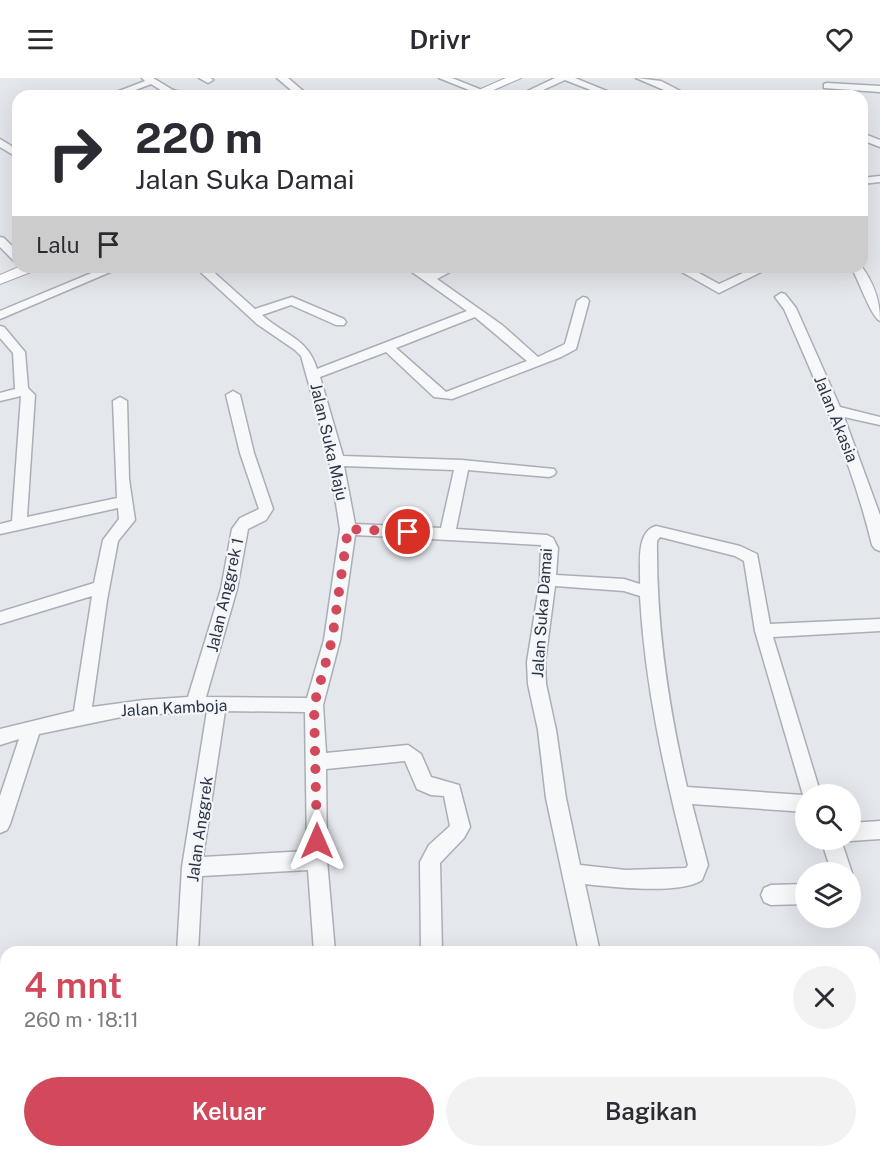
<!DOCTYPE html>
<html lang="id">
<meta charset="utf-8">
<style>
:root{--surface:#fff;--page:#f2f2f3;--text:#2b2b33;--muted:#7c7c81;--accent:#d1495b}
body{margin:0;font-family:"Public Sans",sans-serif;background:var(--page);color:var(--text);height:100vh;display:flex;flex-direction:column;font-size:22px;white-space:nowrap}
*{box-sizing:border-box;margin:0}
p{font-size:20px;color:var(--muted)}
.icon{flex:none;width:33px;height:33px;fill:none;stroke:currentColor;stroke-width:2;stroke-linecap:round;stroke-linejoin:round}
.map{position:relative;flex:1;overflow:hidden}
.drawer{position:absolute;left:0px;top:868px;width:880px;height:212px;display:flex;flex-direction:column;background:var(--surface);border-radius:18px 18px 0 0;box-shadow:0 6px 24px #0002}
.drawer>*{flex:none}
.top-card{position:absolute;left:12px;top:12px;width:856px;height:183px;border-radius:18px;box-shadow:0 6px 24px #0002;background:#fff;color:var(--text);overflow:hidden}
.buttons{position:absolute;left:795px;top:706px;display:grid;gap:12px}
.buttons a{display:grid;place-items:center;width:66px;height:66px;border-radius:50%;background:var(--surface);box-shadow:0 6px 24px #0002;font-size:30px}
.pin{position:absolute;display:grid;place-items:center;width:51px;height:51px;color:#fff;margin:-26px;border:3px solid #fff;border-radius:50%;box-shadow:0 2px 6px #0007}
.me{position:absolute;width:66px;margin:-33px;rotate:0deg;stroke-linejoin:round;filter:drop-shadow(0 0 4px #0008)}
.turn{display:flex;align-items:center;gap:21px;height:126px;padding:0 24px;font-size:27px}
.turn .icon{width:78px;height:78px;stroke-width:2.5}
.turn b{display:block;font-size:42px;line-height:51px}
.then{display:flex;align-items:center;height:57px;padding:0 24px;background:#0003;gap:12px;font-size:22px}
.round{display:grid;place-items:center;flex:none;width:63px;height:63px;border-radius:32px;background:var(--page)}
.overview{display:flex;align-items:center;justify-content:space-between;height:102px;padding:0 24px}
h1{font-size:36px;font-weight:600;line-height:45px;color:var(--accent)}
.cta{display:flex;gap:12px;margin-top:auto;padding:12px 24px}
.cta a{flex:1;height:69px;border-radius:36px;background:var(--accent);color:#fff;font-size:24px;font-weight:600;line-height:69px;text-align:center}
.cta a+a{background:var(--page);color:var(--text)}
header{display:flex;justify-content:space-between;align-items:center;height:78px;padding:0 24px;background:var(--surface);font-size:27px;font-weight:600}
.map>svg:first-child{display:block}
.lines{fill:none;stroke-linecap:round;stroke-linejoin:round}
.minor-casing{stroke:#a9aeb7;stroke-width:3}
.major-casing{stroke:#a3abb8;stroke-width:2}
.minor{fill:#f7f8fa;fill-rule:evenodd}
.major{fill:#fff;fill-rule:evenodd}
.route{stroke:#d1495b;stroke-width:10;stroke-dasharray:0 18}
.labels{text-anchor:middle;dominant-baseline:central;stroke-width:4.5;stroke-linejoin:round;paint-order:stroke}
.street-label{font-size:16px;fill:#2b3445;stroke:#f4f6f9}
</style>
<header><svg class="icon" aria-label="menu" viewBox="0 0 24 24"><path d="M4 6h16M4 12h16M4 18h16"/></svg>Drivr<svg class="icon" aria-label="heart" viewBox="0 0 24 24"><path d="M12 20l-8-8c-3-5 5-10 8-4 3-6 11-1 8 4z"/></svg></header>
<div class="map">
<svg width="880" height="1079" viewBox="0 0 880 1079">
<rect width="100%" height="100%" fill="#e4e7ec"/>
<g class="lines">
<defs>
<g id="minor">
<polygon points="142,0 153,0 173,12 196,18 167,16 151,6 120,18 106,18 145,3"/>
<polygon points="199,0 211,0 213,2 208,5"/>
<polygon points="277,0 288,0 309,18 298,18"/>
<polygon points="439,0 452,0 487,14 479,16"/>
<polygon points="555,0 575,0 619,18 606,18 565,2 530,18 517,18"/>
<polygon points="636,0 661,3 690,18 678,18"/>
<polygon points="827,5 880,8 880,14 824,10 824,6"/>
<polygon points="862,55 880,62 880,69 862,62"/>
<polygon points="0,61 18,72 18,80 0,69"/>
<polygon points="880,98 880,104 862,106 862,100"/>
<polygon points="0,159 4,160 18,174 18,184 14,183 0,169"/>
<polygon points="106,189 122,189 0,241 0,233"/>
<path d="M195,189H208L255,231L292,219L344,241L346,244L344,247H336L291,227L262,237C284,257 308,260 317,291L467,233L405,189H419L430,195L443,189H459L437,201L502,247L538,279L565,266L577,223L583,219L587,220L589,223L576,271L561,279L452,321L434,319L386,274L320,299L343,378L462,382L554,391L556,394L554,397L549,399L468,392L456,451L547,457L553,460L558,470L556,497L624,501L640,506C641,488 635,454 656,448L740,468L757,476L770,546L880,541V553L773,559L821,717H806V734L692,726L708,787L702,802C680,817 613,809 585,806L600,874H579L546,720L538,652L528,606L527,584L540,502L541,467L355,457L340,562L323,627L326,675L408,667L421,676L431,699L459,707L470,749L464,760L440,785L442,874H421L420,784L429,767L450,748L444,718L431,717L417,711L405,683L326,691L327,782L335,874H314L308,792L202,798L198,874H177L182,789L207,633L126,638L39,656L10,746L7,752L0,755V718L19,661L0,667V651L74,633L92,518L0,546V534L94,505L103,462L119,441L118,430L0,456V446L12,443L21,318L0,323V315L15,311L13,275L0,260V248L4,249L25,274L28,310L35,317L27,439L117,420L113,323L120,319L127,323L129,401L135,442L118,463L107,522L92,629L144,622L188,619L221,511L232,451L240,440L259,431L240,375L226,317L233,313L240,317L254,375L273,431L266,442L248,451L237,511L206,619L307,620L324,562L340,451L328,375L301,278L295,272L257,246ZM475,239L527,283L446,314L396,270ZM344,388L454,392L441,450L355,446ZM660,459L735,478L744,483L755,553L803,717L687,709C668,627 656,547 657,463ZM555,508L624,513L640,518C645,609 665,698 688,787L686,790L626,792L580,787L566,720L556,652L546,606L545,584ZM225,633L305,634L307,773L203,779Z"/>
<polygon points="673,189 688,189 719,206 756,189 771,189 719,215"/>
<path d="M851,189H862C874,206 880,222 880,243C871,239 858,200 851,189Z"/>
<path d="M781,215L785,216L796,230L840,329L880,339V347L844,339L880,437V473L875,471L872,467C852,384 818,309 784,231L775,219Z"/>
<polygon points="880,743 880,761 850,763 848,762 850,762 850,745"/>
<polygon points="821,762 841,762 852,795 850,798 850,795 832,795"/>
<polygon points="806,806 806,826 771,827 764,824 761,817 764,810 771,807"/>
<rect x="0" y="955" width="6" height="22"/>
<rect x="94" y="1074" width="24" height="5"/>
<polygon points="341,1074 365,1074 366,1079 342,1079"/>
<polygon points="631,1074 655,1074 656,1079 632,1079"/>
<polygon points="792,1074 816,1074 818,1079 794,1079"/>
</g>
<g id="major">
<polygon points="506,0 521,0 480,18 465,18"/>
<polygon points="19,189 38,189 36,192 0,206 0,197"/>
</g>
</defs>
<use href="#minor" class="minor-casing"/>
<use href="#major" class="major-casing"/>
<use href="#minor" class="minor"/>
<use href="#major" class="major"/>
</g>
<g class="lines">
<polyline class="route" points="317,763 314,627 332,562 348,451 408,454"/>
</g>
<g class="labels">
<g class="street-label">
<text transform="translate(836 341) rotate(68)">Jalan Akasia</text>
<text transform="translate(329 364) rotate(77)">Jalan Suka Maju</text>
<text transform="translate(225 517) rotate(-77)">Jalan Anggrek 1</text>
<text transform="translate(542 535) rotate(-86)">Jalan Suka Damai</text>
<text transform="translate(174 630) rotate(-3)">Jalan Kamboja</text>
<text transform="translate(200 751) rotate(-82)">Jalan Anggrek</text>
</g>
</g>
</svg>
<div class="buttons">
<a><svg class="icon" aria-label="search" viewBox="0 0 24 24"><circle cx="10" cy="10" r="6"/><path d="M15 15l6 6"/></svg></a>
<a><svg class="icon" aria-label="layers" viewBox="0 0 24 24"><path d="M12 4l9 5-9 5-9-5zM3 14l9 5 9-5"/></svg></a>
</div>
<div class="pin" style="left:408px;top:454px;background:#d93025"><svg class="icon" aria-label="arrive" viewBox="0 0 24 24"><path d="M6 21V4h12l-3 4 3 4H6"/></svg></div>
<svg class="me" style="left:317px;top:763px" viewBox="-20 -20 40 40"><path d="M0-17L14 15 0 8-14 15z" fill="#d1495b" stroke="#fff" stroke-width="4"/></svg>
<div class="top-card">
<div class="turn"><svg class="icon" aria-label="right" viewBox="0 0 24 24"><path d="M7 20v-9h11M14 6l5 5-5 5"/></svg><div><b>220 m</b>Jalan Suka Damai</div></div>
<div class="then">Lalu<svg class="icon" aria-label="arrive" viewBox="0 0 24 24"><path d="M6 21V4h12l-3 4 3 4H6"/></svg></div>
</div>
<section class="drawer">
<div class="overview"><div><h1>4 mnt</h1><p>260 m · 18:11</p></div><a class="round"><svg class="icon" aria-label="close" viewBox="0 0 24 24"><path d="M6 6l12 12M18 6L6 18"/></svg></a></div>
<div class="cta"><a>Keluar</a><a>Bagikan</a></div>
</section>
</div>
